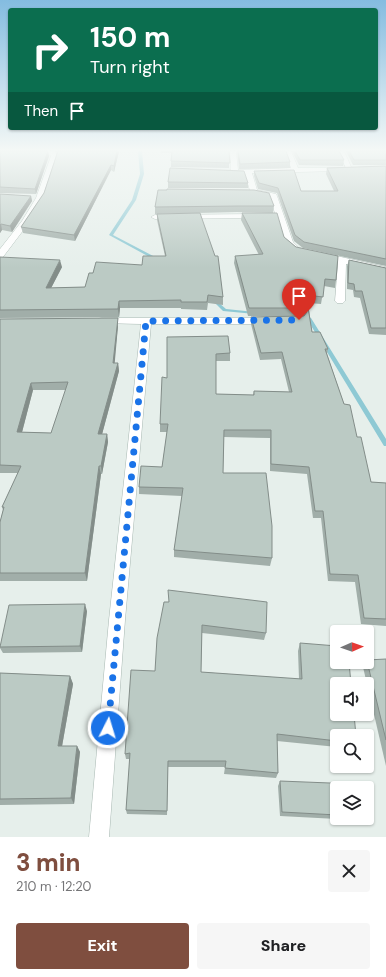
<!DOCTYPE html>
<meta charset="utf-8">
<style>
:root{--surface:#fff;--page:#f6f6f6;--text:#202124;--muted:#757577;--accent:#7f4e3f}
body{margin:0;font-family:"DM Sans",sans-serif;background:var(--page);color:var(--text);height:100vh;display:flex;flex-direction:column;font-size:15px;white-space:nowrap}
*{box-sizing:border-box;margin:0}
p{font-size:13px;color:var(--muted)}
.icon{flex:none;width:22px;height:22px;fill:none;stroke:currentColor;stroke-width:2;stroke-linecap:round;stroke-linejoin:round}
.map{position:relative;height:837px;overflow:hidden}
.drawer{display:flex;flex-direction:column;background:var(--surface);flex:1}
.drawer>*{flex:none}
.banner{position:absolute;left:8px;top:8px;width:370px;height:122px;border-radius:4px;box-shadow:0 1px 3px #0004;background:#0b6e4f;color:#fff;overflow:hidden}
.needle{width:26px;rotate:88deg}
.tools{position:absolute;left:330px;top:625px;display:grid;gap:8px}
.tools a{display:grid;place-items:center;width:44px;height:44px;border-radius:4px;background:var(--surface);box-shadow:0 1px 3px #0004;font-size:20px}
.pin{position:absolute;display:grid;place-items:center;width:34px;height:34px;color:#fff;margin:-41px -17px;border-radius:50% 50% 50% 0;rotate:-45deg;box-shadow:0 0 4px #0007}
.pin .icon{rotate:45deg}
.me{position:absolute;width:44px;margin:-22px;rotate:5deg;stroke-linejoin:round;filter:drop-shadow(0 0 3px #0008)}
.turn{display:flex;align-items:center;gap:14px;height:84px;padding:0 16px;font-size:18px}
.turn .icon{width:52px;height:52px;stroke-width:2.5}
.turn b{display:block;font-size:28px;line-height:34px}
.then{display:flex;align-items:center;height:38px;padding:0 16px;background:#0003;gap:8px;font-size:15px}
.round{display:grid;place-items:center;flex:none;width:42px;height:42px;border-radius:4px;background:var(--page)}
.overview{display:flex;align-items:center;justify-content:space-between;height:68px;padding:0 16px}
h1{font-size:24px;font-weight:800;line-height:30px;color:var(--accent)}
.primary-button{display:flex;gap:8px;margin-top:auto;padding:8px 16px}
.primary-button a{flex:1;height:46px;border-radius:4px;background:var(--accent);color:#fff;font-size:16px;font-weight:800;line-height:46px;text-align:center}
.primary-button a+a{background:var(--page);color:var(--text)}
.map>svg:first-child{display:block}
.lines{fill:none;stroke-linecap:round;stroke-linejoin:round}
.stream{fill:#8ec9d4;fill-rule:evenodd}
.street-casing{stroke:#a8b8b2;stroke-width:1}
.street{fill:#fff;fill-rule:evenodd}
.wall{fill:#a1aea9;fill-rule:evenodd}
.shaded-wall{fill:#838d89}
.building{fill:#bbcac4;stroke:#838d89;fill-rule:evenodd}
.route{stroke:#1a73e8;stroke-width:7;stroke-dasharray:0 12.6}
</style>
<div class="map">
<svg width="386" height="837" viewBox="0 0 386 837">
<rect width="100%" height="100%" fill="#e6efeb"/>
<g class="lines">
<g class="stream">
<polygon points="138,151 142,151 144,174 136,200 113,235 157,258 157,259 155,260 109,235 132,200 140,174"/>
<polygon points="214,296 218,296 219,303 226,309 255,312 257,313 255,314 223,311 215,303"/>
<polygon points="274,314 297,316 299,317 297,318 276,316 274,316"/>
<polygon points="304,317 309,317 311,318 386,439 386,446 384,446 307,319 304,319"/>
</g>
<defs>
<g id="street">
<polygon points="46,151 53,151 58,155 44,198 28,224 3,257 0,258 0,249 22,221 36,198 51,156"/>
<polygon points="230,151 236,151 238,170 291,168 285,151 291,151 298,168 344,168 345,169 342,171 252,173 257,190 276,194 277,196 293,242 301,250 300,252 294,252 285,243 270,198 251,194 245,174 227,173 227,171 231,170"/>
<polygon points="338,151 344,151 352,169 351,170 347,170"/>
<polygon points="257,214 260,214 260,218 155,219 151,217 155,215"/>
<polygon points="323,253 386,267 386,273 346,264 345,301 343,303 337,303 335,301 338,262 320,258 319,256 320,254"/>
<polygon points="102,318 266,318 271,321 266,324 151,324 125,620 109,837 89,837 109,620 141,324 98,323 97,321 98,319"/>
</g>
</defs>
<use href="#street" class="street-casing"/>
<use href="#street" class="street"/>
</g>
<g class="wall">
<polygon points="0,151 49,156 36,194 0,193"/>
<polygon points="55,151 119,151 114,172 111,170 75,241 23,233 21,227 44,193 57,153"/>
<polygon points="161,151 229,151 229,168 171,167 171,161 172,153 161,153"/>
<polygon points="236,151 286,151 290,162 290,168 239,169 237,151"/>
<polygon points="292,151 339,151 344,160 343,166 299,165"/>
<polygon points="346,151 386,151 386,165 353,165"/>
<polygon points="386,166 386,266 303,248 294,241 277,193 258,189 254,176 254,171 301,191 334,191 326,174 327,168"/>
<polygon points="168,182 248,183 248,188 168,188"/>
<polygon points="167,190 274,206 273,213 237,212 155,214 155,207"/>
<polygon points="0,194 31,196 32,201 12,232 2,230 0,233"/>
<polygon points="242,213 284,237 296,247 336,280 335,288 324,286 321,304 308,303 312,332 328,349 327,354 344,404 357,437 371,482 386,483 386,626 361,624 355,582 328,581 321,518 313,518 307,474 270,471 270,438 224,437 223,473 272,558 270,566 174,557 174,550 182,496 139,494 139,487 162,467 167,432 160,432 160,424 167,378 167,337 230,353 230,361 216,361 216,394 253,395 254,391 289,392 281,359 260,360 251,324 251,317 302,316 248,316 234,263 235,256 259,255 241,220"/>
<polygon points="157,214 223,297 223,305 208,303 207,310 181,309 181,308 120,308 119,317 0,318 0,257 62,267 51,288 85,287 93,273 142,265 165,256 157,220"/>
<polygon points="349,260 386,268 386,335 369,334 360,298 354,297 353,290 347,289 347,266"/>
<path d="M0,319L118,326L114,363H118L119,371L102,434H107L108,442L102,474H101L87,581H0V522L3,510L2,507L18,473H0ZM33,390H66L51,433L22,432Z"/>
<polygon points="164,602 266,633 264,640 202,633 201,672 299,679 298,651 300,643 337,736 337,747 277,741 278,773 276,778 224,774 225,767 168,767 167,815 127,814 126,810 130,759 126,759 125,754 155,671"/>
<polygon points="87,611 82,652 3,653 0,648 0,646"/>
<polygon points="386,659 386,766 363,667 365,662"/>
<polygon points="0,673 70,676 73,684 62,746 77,746 80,752 74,804 0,805"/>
<polygon points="280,781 337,788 337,818 357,818 356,820 280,816 278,786"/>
</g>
<g class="shaded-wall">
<polygon points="48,151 49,156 36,194 35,189"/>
<polygon points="117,151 119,151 114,172 114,166"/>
<polygon points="111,165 111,170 75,241 74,235"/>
<polygon points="31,196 32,201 12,232 10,226"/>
<polygon points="1,224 2,230 0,233 0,225"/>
<polygon points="60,260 62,267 47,296 46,288"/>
<polygon points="119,301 120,308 119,317 118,309"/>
<polygon points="118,318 118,326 114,371 113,363"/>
<polygon points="118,363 119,371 100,442 98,434"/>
<polygon points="31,383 33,390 20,440 17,432"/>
<polygon points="107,434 108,442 102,474 101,466"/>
<polygon points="99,466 101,474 87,581 85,573"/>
<polygon points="85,604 87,611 82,652 80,646"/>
<polygon points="70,676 73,684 61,752 58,746"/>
<polygon points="77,746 80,752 74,804 71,798"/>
</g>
<g class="building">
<polygon points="0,151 48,151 35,189 0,187"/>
<polygon points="58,151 117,151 114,166 111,165 74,235 21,227 44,193"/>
<polygon points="172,151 229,151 230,163 171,161"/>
<polygon points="238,151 286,151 290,162 240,164"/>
<polygon points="295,151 339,151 344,160 300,160"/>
<polygon points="349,151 386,151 386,160 354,160"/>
<polygon points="386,166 386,259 304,242 295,235 278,188 259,183 254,171 294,170 301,191 338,191 327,168"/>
<polygon points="170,168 244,171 248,183 168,182"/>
<polygon points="167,189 254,190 269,193 274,206 238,206 155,207 158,190 167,190"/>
<polygon points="0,194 31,196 10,226 1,224 0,225"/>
<polygon points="200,213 215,256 218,256 223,297 208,295 207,302 181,302 181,300 119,301 118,309 0,310 0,257 60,260 46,288 85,287 89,273 93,273 96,262 142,265 143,256 166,256 157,214"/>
<polygon points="242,213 277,213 284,237 296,247 338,256 336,280 325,279 323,297 306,295 312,332 320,332 328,349 325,349 344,404 350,405 357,437 361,437 371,482 386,483 386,619 364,618 358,575 330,574 323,511 315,511 309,467 271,464 271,430 224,430 223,473 266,473 272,526 272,558 174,550 183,488 139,487 141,466 162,467 168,424 160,424 162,377 167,378 167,337 228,336 230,353 216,354 216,394 254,395 254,391 292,392 282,352 261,353 251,317 304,316 307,312 305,309 300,308 249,308 235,256 263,254"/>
<polygon points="349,260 386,268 386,328 371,328 362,291 355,291 354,284 348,283"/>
<path d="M118,318L113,363H118L98,434H107L101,466H99L85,573H0V522L4,507H2L21,466L0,465V319ZM68,382L51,433L17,432L31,383Z"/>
<polygon points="168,590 267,602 266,633 202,625 201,672 302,679 300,643 337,646 337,662 349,662 351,684 337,684 337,714 354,714 356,736 337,736 337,741 277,734 278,773 225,768 226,761 168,761 167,811 126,810 130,753 125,754 131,670 155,671 157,638 164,602 169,602"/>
<polygon points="85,604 80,646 0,647 9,605"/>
<polygon points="386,659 386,740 367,661 367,660"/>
<polygon points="0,673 70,676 58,746 77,746 71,798 0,799"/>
<polygon points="280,781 355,784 355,788 337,788 337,815 282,812"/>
</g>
<linearGradient id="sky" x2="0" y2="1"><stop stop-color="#84bce0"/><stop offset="0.56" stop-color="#f4f8f6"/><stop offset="1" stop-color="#f4f8f6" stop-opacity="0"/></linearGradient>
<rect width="386" height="268" fill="url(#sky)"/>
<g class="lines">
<polyline class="route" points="108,728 146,321 299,320"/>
</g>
</svg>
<div class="tools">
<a><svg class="needle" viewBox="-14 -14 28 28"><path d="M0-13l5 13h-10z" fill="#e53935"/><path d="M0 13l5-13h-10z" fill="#757577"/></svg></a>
<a><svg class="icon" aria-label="sound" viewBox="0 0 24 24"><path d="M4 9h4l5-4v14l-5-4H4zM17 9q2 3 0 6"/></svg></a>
<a><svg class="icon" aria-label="search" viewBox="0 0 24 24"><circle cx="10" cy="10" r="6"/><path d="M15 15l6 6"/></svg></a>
<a><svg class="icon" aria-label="layers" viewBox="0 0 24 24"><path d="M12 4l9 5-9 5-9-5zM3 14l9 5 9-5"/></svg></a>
</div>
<div class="pin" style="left:299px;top:320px;background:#d93025"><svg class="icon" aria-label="arrive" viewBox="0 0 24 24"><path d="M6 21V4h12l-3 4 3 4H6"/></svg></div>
<svg class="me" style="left:108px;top:728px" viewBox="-20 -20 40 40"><circle r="17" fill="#1a73e8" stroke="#fff" stroke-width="3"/><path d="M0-11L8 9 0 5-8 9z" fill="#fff"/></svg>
<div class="banner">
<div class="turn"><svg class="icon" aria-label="right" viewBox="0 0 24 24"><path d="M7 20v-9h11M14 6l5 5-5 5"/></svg><div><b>150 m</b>Turn right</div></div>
<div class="then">Then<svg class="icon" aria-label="arrive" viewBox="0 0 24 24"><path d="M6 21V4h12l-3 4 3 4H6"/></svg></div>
</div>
</div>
<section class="drawer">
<div class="overview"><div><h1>3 min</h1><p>210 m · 12:20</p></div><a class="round"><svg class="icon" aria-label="close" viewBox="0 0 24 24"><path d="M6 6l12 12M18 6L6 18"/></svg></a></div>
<div class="primary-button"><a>Exit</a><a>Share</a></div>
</section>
